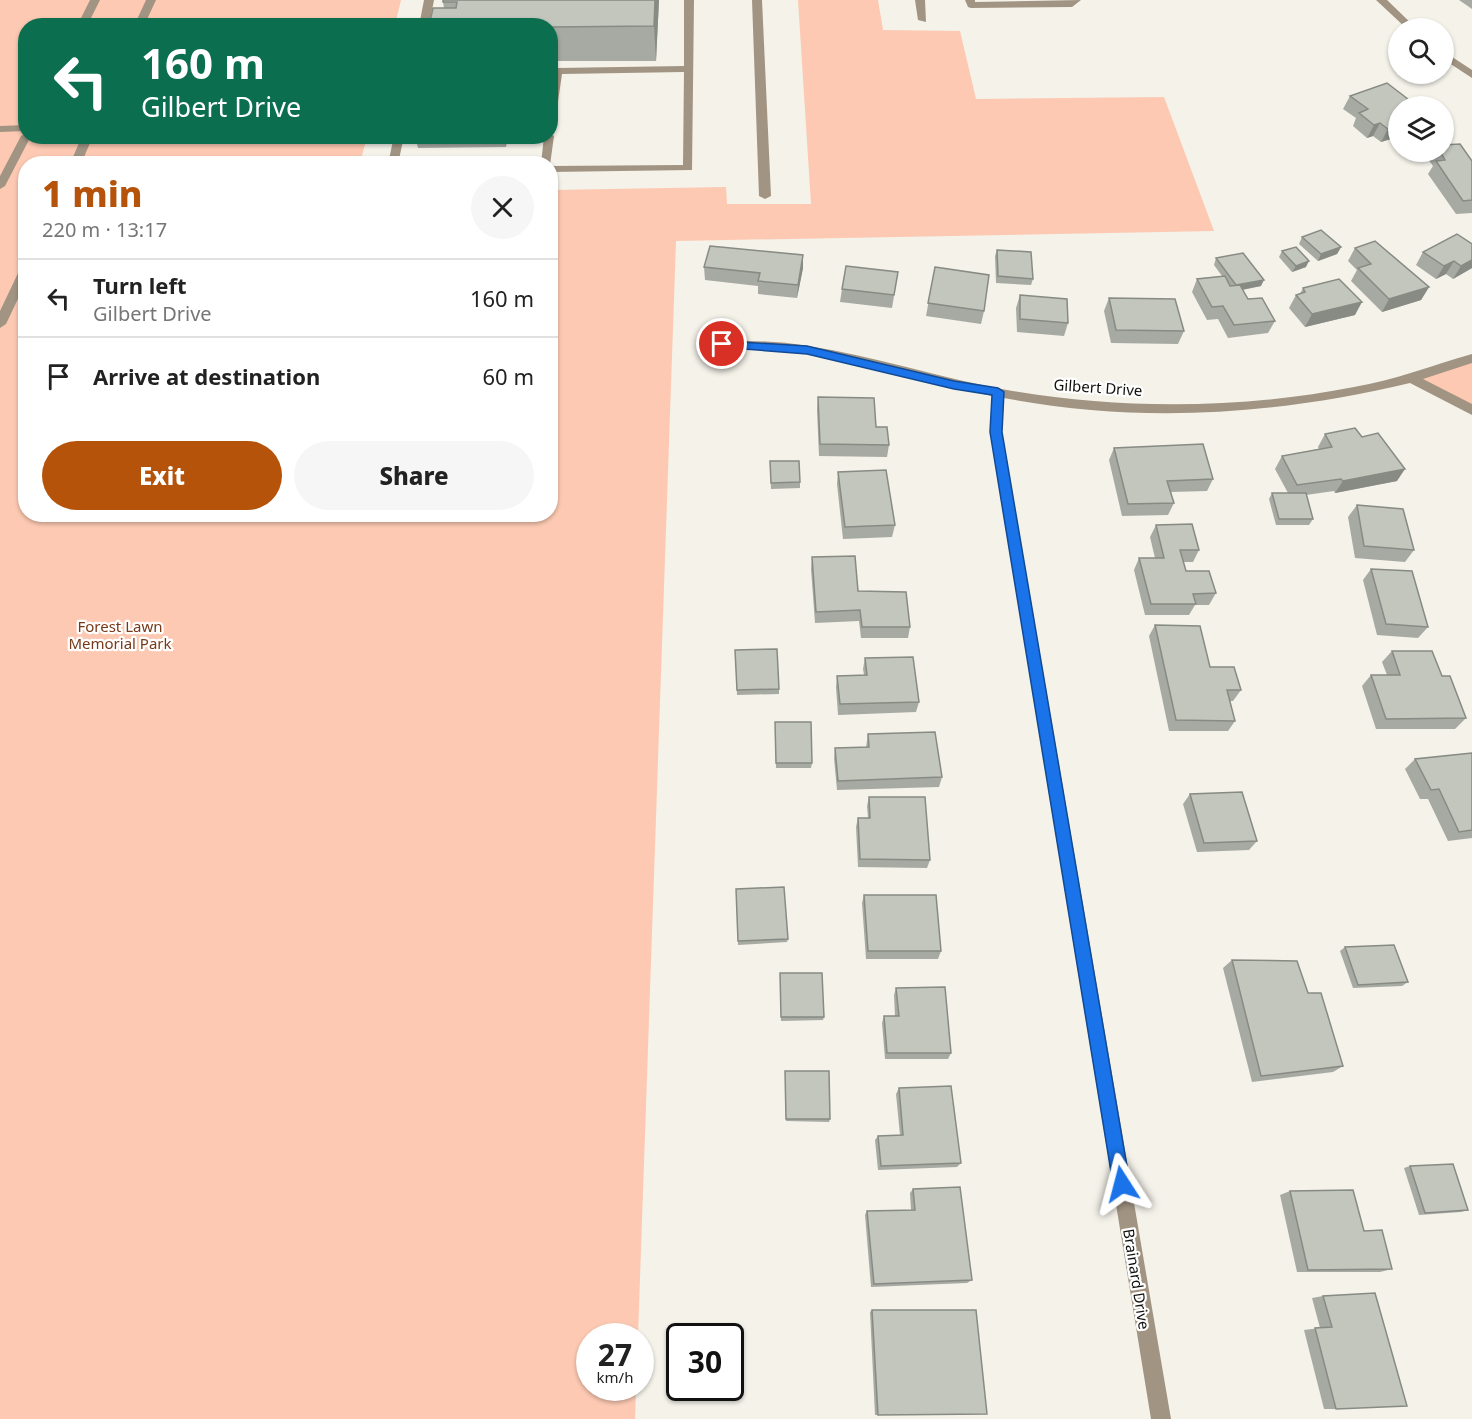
<!DOCTYPE html>
<meta charset="utf-8">
<style>
:root{--surface:#fff;--page:#f6f6f6;--text:#222;--muted:#767676;--line:#e0e0e0;--accent:#b45309}
body{margin:0;font-family:"Noto Sans",sans-serif;background:var(--page);color:var(--text);height:100vh;display:flex;flex-direction:column;font-size:22px;white-space:nowrap}
*{box-sizing:border-box;margin:0}
p{font-size:20px;color:var(--muted)}
.icon{flex:none;width:33px;height:33px;fill:none;stroke:currentColor;stroke-width:2;stroke-linecap:round;stroke-linejoin:round}
.map{position:relative;flex:1;overflow:hidden}
.panel{position:absolute;left:18px;top:156px;width:540px;height:366px;display:flex;flex-direction:column;background:var(--surface);border-radius:24px;box-shadow:0 2px 4px #0004}
.panel>*{flex:none}
.hud{position:absolute;left:18px;top:18px;width:540px;height:126px;border-radius:24px;box-shadow:0 2px 4px #0004;background:#0b6e4f;color:#fff;overflow:hidden}
.fabs{position:absolute;left:1388px;top:18px;display:grid;gap:12px}
.fabs a{display:grid;place-items:center;width:66px;height:66px;border-radius:50%;background:var(--surface);box-shadow:0 2px 4px #0004;font-size:30px}
.speed{position:absolute;left:576px;top:1323px;display:flex;gap:12px;font-size:30px;font-weight:700;text-align:center}
.speed>*{display:grid;place-content:center;width:78px;height:78px;border-radius:50%;background:var(--surface);box-shadow:0 2px 4px #0004;line-height:1}
.speed small{font-size:15px;font-weight:400}
.speed .limit{border:3px solid #111;border-radius:9px;background:#fff;color:#111}
.pin{position:absolute;display:grid;place-items:center;width:51px;height:51px;color:#fff;margin:-26px;border:3px solid #fff;border-radius:50%;box-shadow:0 2px 6px #0007}
.me{position:absolute;width:66px;margin:-33px;rotate:351deg;stroke-linejoin:round;filter:drop-shadow(0 0 4px #0008)}
.turn{display:flex;align-items:center;gap:21px;height:126px;padding:0 24px;font-size:27px}
.turn .icon{width:78px;height:78px;stroke-width:2.5}
.turn b{display:block;font-size:42px;line-height:51px}
.round{display:grid;place-items:center;flex:none;width:63px;height:63px;border-radius:32px;background:var(--page)}
.overview{display:flex;align-items:center;justify-content:space-between;height:102px;padding:0 24px}
h1{font-size:36px;font-weight:800;line-height:45px;color:var(--accent)}
.button{display:flex;gap:12px;margin-top:auto;padding:12px 24px}
.button a{flex:1;height:69px;border-radius:36px;background:var(--accent);color:#fff;font-size:24px;font-weight:800;line-height:69px;text-align:center}
.button a+a{background:var(--page);color:var(--text)}
ul{padding:0;list-style:none}
li{display:flex;align-items:center;gap:18px;height:78px;padding:0 24px;border-top:2px solid var(--line)}
li div{flex:1}
li b{display:block;font-size:22px}
li em{font-style:normal}
.map>svg:first-child{display:block}
.green{fill:#fdc9b2}
.lines{fill:none;stroke-linecap:round;stroke-linejoin:round}
.lane{fill:#a29482;fill-rule:evenodd}
.street{fill:#a29482;fill-rule:evenodd}
.wall{fill:#a7aaa3}
.shaded-wall{fill:#888b84}
.building{fill:#c2c6bd;stroke:#888b84;stroke-width:1.5}
.route{fill:#1a73e8;stroke:#114b97;stroke-width:1.5}
.labels{text-anchor:middle;dominant-baseline:central;stroke-width:4.5;stroke-linejoin:round;paint-order:stroke}
.street-label{font-size:15px;fill:#10100d;stroke:#fff}
.park-label{font-size:15px;fill:#773919;stroke:#fff}
</style>
<div class="map">
<svg width="1472" height="1419" viewBox="0 0 1472 1419">
<rect width="100%" height="100%" fill="#f4f2e9"/>
<g class="green">
<polygon points="0,0 401,0 395,25 26,26 26,136 367,137 360,163 26,164 26,514 550,514 551,190 726,187 727,204 811,204 798,0 878,0 883,30 960,31 976,99 1164,97 1214,231 676,241 638,1336 590,1336 590,1388 636,1388 635,1419 0,1419"/>
<polygon points="1472,358 1472,410 1411,378"/>
</g>
<g class="lines">
<g class="lane">
<polygon points="90,0 100,0 87,26 77,26"/>
<polygon points="146,0 156,0 144,26 134,26"/>
<polygon points="424,0 434,0 429,26 419,26"/>
<polygon points="684,0 694,0 692,170 550,172 550,166 683,165 684,72 562,74 555,122 550,125 552,71 557,68 684,66"/>
<polygon points="752,0 762,0 771,196 765,199 759,196"/>
<polygon points="915,0 925,0 926,22 918,20"/>
<polygon points="965,0 975,0 975,2 1081,0 1072,7 971,8 968,7"/>
<polygon points="26,125 26,131 0,132 0,126"/>
<polygon points="26,133 26,136 31,136 5,186 0,189 0,176 21,136"/>
<polygon points="550,133 554,136 550,165 541,164 544,136 550,136"/>
<polygon points="82,136 93,136 81,164 70,164"/>
<polygon points="394,136 404,136 398,164 388,164"/>
<polygon points="26,265 26,282 6,324 0,328 0,311 20,269"/>
</g>
<g class="street">
<polygon points="1376,0 1387,0 1416,28 1406,28"/>
<polygon points="1443,51 1472,70 1472,78 1443,59"/>
<path d="M722,340C751,341 780,341 808,346C875,356 940,378 1007,390C1121,410 1241,409 1354,387C1395,380 1433,365 1472,354V363L1423,379L1472,404V415L1410,383C1277,415 1139,424 1004,398L1002,432L1171,1419H1151L990,432L992,396L808,354L718,347V341Z"/>
</g>
</g>
<g class="wall">
<polygon points="659,0 656,61 550,61 550,26 444,8 443,2"/>
<polygon points="1459,0 1472,0 1472,9"/>
<polygon points="1350,96 1398,106 1398,142 1394,138 1381,142 1373,136 1367,138 1353,126 1356,118 1343,109"/>
<polygon points="415,136 507,136 506,147 418,148"/>
<polygon points="1432,152 1443,152 1472,161 1472,213 1456,214 1428,174 1433,166 1428,159"/>
<polygon points="1457,234 1472,268 1453,279 1446,274 1436,279 1416,265 1423,252"/>
<polygon points="1302,237 1341,247 1337,254 1318,261 1299,244"/>
<polygon points="1355,248 1429,287 1421,300 1382,312 1351,281 1357,270 1348,261"/>
<polygon points="997,250 1033,279 1031,285 996,283 995,256"/>
<polygon points="1282,251 1306,267 1292,272 1279,257"/>
<polygon points="803,255 803,268 797,298 758,294 758,286 705,280 704,267"/>
<polygon points="1216,258 1261,286 1243,290 1248,299 1275,321 1268,333 1228,338 1218,319 1207,320 1192,292 1197,279 1222,276 1214,265"/>
<polygon points="935,267 984,311 981,324 926,316"/>
<polygon points="898,272 892,308 840,302 842,289"/>
<polygon points="1303,288 1355,315 1305,327 1289,308 1296,295 1300,294"/>
<polygon points="1020,295 1068,323 1064,336 1017,332 1016,308"/>
<polygon points="1109,298 1184,331 1178,344 1111,343 1104,311"/>
<polygon points="818,397 876,427 889,445 887,457 819,456 817,410"/>
<polygon points="1325,434 1362,437 1397,481 1335,493 1334,491 1306,495 1313,519 1309,525 1276,525 1269,499 1272,493 1288,493 1275,469 1282,456 1319,449 1318,447"/>
<polygon points="1114,448 1213,479 1207,491 1171,492 1174,503 1168,515 1122,516 1109,460"/>
<polygon points="770,461 800,482 800,488 771,489"/>
<polygon points="838,472 895,525 892,537 843,539 837,484"/>
<polygon points="1357,505 1414,550 1405,562 1355,558 1348,517"/>
<polygon points="1156,525 1199,550 1193,562 1183,562 1186,571 1216,593 1209,605 1195,605 1189,615 1145,615 1134,570 1139,558 1155,558 1150,537"/>
<polygon points="812,557 910,627 908,638 861,638 859,621 815,623 811,569"/>
<polygon points="1371,569 1428,627 1418,638 1377,635 1363,580"/>
<polygon points="1155,625 1241,690 1233,701 1230,701 1235,721 1228,731 1169,731 1149,636"/>
<polygon points="735,650 779,689 779,694 737,695"/>
<polygon points="1392,651 1442,676 1466,718 1455,729 1376,729 1362,686 1371,675 1387,675 1382,662"/>
<polygon points="865,658 919,702 916,712 838,715 836,687 837,676 864,675 863,669"/>
<polygon points="775,727 812,763 811,768 776,768"/>
<polygon points="868,734 942,777 939,787 837,790 834,758 835,748 866,747"/>
<polygon points="1472,753 1472,838 1448,841 1428,799 1420,799 1405,769 1415,759"/>
<polygon points="1190,794 1257,841 1249,850 1197,852 1183,804"/>
<polygon points="869,797 930,860 927,868 858,867 856,827 858,818 868,818 867,806"/>
<polygon points="736,889 788,939 787,942 738,945"/>
<polygon points="864,895 941,951 938,959 866,959 862,903"/>
<polygon points="1345,947 1408,982 1402,986 1353,988 1340,951"/>
<polygon points="1232,960 1308,993 1343,1066 1333,1072 1252,1082 1223,968"/>
<polygon points="780,973 824,1017 823,1020 781,1021"/>
<polygon points="896,988 951,1053 948,1059 885,1059 882,1023 884,1016 895,1016 894,995"/>
<polygon points="785,1071 830,1119 829,1122 786,1121"/>
<polygon points="899,1088 961,1163 957,1167 878,1170 875,1140 878,1136 900,1135 896,1094"/>
<polygon points="1410,1166 1468,1210 1461,1212 1419,1215 1404,1168"/>
<polygon points="913,1189 972,1280 967,1283 871,1287 865,1215 867,1211 911,1210 910,1193"/>
<polygon points="1290,1191 1364,1231 1392,1269 1380,1272 1297,1272 1280,1195"/>
<polygon points="1375,1293 1336,1409 1324,1409 1304,1330 1320,1328 1312,1298 1323,1296"/>
<polygon points="872,1310 987,1414 875,1415 870,1312"/>
</g>
<g class="shaded-wall">
<polygon points="655,0 659,0 656,61 654,26"/>
<polygon points="1380,123 1373,136 1367,138 1374,125"/>
<polygon points="1398,126 1398,129 1394,138 1381,142 1388,129"/>
<polygon points="504,136 507,136 506,147"/>
<polygon points="1341,247 1337,254 1318,261 1321,254"/>
<polygon points="803,255 803,268 797,298 798,285"/>
<polygon points="1472,260 1472,268 1453,279 1461,266"/>
<polygon points="1309,261 1306,267 1292,272 1296,266"/>
<polygon points="1454,261 1446,274 1436,279 1444,266"/>
<polygon points="1264,280 1261,286 1234,291 1236,285"/>
<polygon points="1429,287 1421,300 1382,312 1389,299"/>
<polygon points="1362,302 1355,315 1305,327 1312,314"/>
<polygon points="1405,469 1397,481 1335,493 1343,481"/>
</g>
<g class="building">
<polygon points="443,0 655,0 654,26 550,27 550,26 429,26 433,8 456,8 457,2 443,2"/>
<polygon points="1387,83 1417,106 1398,106 1398,126 1388,129 1380,123 1374,125 1359,113 1368,109 1350,96"/>
<polygon points="1460,144 1472,161 1472,200 1463,201 1436,161 1445,160 1440,152 1443,152 1443,145"/>
<polygon points="1321,230 1341,247 1321,254 1302,237"/>
<polygon points="1457,234 1472,244 1472,260 1461,266 1454,261 1444,266 1423,252"/>
<polygon points="1375,241 1429,287 1389,299 1358,268 1371,264 1355,248"/>
<polygon points="710,246 803,255 798,285 758,281 760,273 704,267"/>
<polygon points="1296,247 1309,261 1296,266 1282,251"/>
<polygon points="997,250 1031,252 1033,279 998,276"/>
<polygon points="1243,253 1264,280 1236,285 1216,258"/>
<polygon points="846,266 898,272 894,295 842,289"/>
<polygon points="935,267 989,275 984,311 928,303"/>
<polygon points="1225,276 1230,286 1240,285 1248,299 1262,298 1275,321 1234,325 1223,306 1212,307 1197,279"/>
<polygon points="1339,279 1362,302 1312,314 1296,295 1305,292 1303,288"/>
<polygon points="1020,295 1067,299 1068,323 1020,319"/>
<polygon points="1109,298 1175,299 1184,331 1116,330"/>
<polygon points="818,397 874,398 876,427 887,427 889,445 820,444"/>
<polygon points="1355,428 1362,437 1378,433 1405,469 1343,481 1341,479 1297,485 1282,456 1332,447 1325,434"/>
<polygon points="1203,444 1213,479 1167,481 1174,503 1128,504 1114,448"/>
<polygon points="770,461 799,461 800,482 771,483"/>
<polygon points="886,470 895,525 845,527 838,472"/>
<polygon points="1272,493 1306,493 1313,519 1279,519"/>
<polygon points="1357,505 1403,509 1414,550 1364,546"/>
<polygon points="1192,524 1199,550 1180,550 1186,571 1209,571 1216,593 1193,594 1196,604 1151,604 1139,558 1164,558 1156,525"/>
<polygon points="855,556 858,591 906,592 910,627 862,627 860,610 816,612 812,557"/>
<polygon points="1371,569 1412,571 1428,627 1386,624"/>
<polygon points="1155,625 1200,626 1210,667 1234,667 1241,690 1227,690 1235,721 1176,720"/>
<polygon points="777,649 779,689 737,690 735,650"/>
<polygon points="1392,651 1432,651 1442,676 1450,676 1466,718 1386,719 1371,675 1400,675"/>
<polygon points="913,657 919,702 840,704 837,676 867,675 865,658"/>
<polygon points="775,722 811,722 812,763 776,763"/>
<polygon points="935,732 942,777 838,781 835,748 869,747 868,734"/>
<polygon points="1472,753 1472,830 1459,832 1439,789 1431,790 1415,759"/>
<polygon points="1242,792 1257,841 1204,843 1190,794"/>
<polygon points="869,797 925,797 930,860 860,859 858,818 870,818"/>
<polygon points="784,887 788,939 738,941 736,889"/>
<polygon points="864,895 936,895 941,951 868,951"/>
<polygon points="1394,945 1408,982 1358,985 1345,947"/>
<polygon points="1232,960 1297,961 1308,993 1321,993 1343,1066 1261,1076"/>
<polygon points="780,973 822,973 824,1017 781,1017"/>
<polygon points="945,987 951,1053 887,1053 884,1016 899,1016 896,988"/>
<polygon points="785,1071 829,1071 830,1119 786,1119"/>
<polygon points="951,1086 961,1163 881,1166 878,1136 903,1135 899,1088"/>
<polygon points="1453,1164 1468,1210 1425,1213 1410,1166"/>
<polygon points="960,1187 972,1280 874,1284 867,1211 915,1210 913,1189"/>
<polygon points="1353,1190 1364,1231 1382,1230 1392,1269 1308,1270 1290,1191"/>
<polygon points="1375,1293 1407,1406 1336,1409 1315,1328 1332,1327 1323,1296"/>
<polygon points="872,1310 976,1310 987,1414 878,1415"/>
</g>
<polygon class="route" points="722,341 807,346 954,381 998,388 1004,392 1002,432 1130,1184 1128,1190 1122,1192 1116,1190 1113,1184 990,432 992,395 954,389 807,354 718,347 716,344"/>
<g class="labels">
<g class="street-label">
<text transform="translate(1098 387) rotate(4)">Gilbert Drive</text>
<text transform="translate(1137 1279) rotate(81)">Brainard Drive</text>
</g>
<g class="park-label">
<text x="120" y="626">Forest Lawn<tspan x="120" dy="17">Memorial Park</tspan></text>
</g>
</g>
</svg>
<div class="fabs">
<a><svg class="icon" aria-label="search" viewBox="0 0 24 24"><circle cx="10" cy="10" r="6"/><path d="M15 15l6 6"/></svg></a>
<a><svg class="icon" aria-label="layers" viewBox="0 0 24 24"><path d="M12 4l9 5-9 5-9-5zM3 14l9 5 9-5"/></svg></a>
</div>
<div class="speed"><div>27<small>km/h</small></div><div class="limit">30</div></div>
<div class="pin" style="left:722px;top:344px;background:#d93025"><svg class="icon" aria-label="arrive" viewBox="0 0 24 24"><path d="M6 21V4h12l-3 4 3 4H6"/></svg></div>
<svg class="me" style="left:1122px;top:1184px" viewBox="-20 -20 40 40"><path d="M0-17L14 15 0 8-14 15z" fill="#1a73e8" stroke="#fff" stroke-width="4"/></svg>
<div class="hud">
<div class="turn"><svg class="icon" aria-label="left" viewBox="0 0 24 24"><path d="M17 20v-9H6M10 6l-5 5 5 5"/></svg><div><b>160 m</b>Gilbert Drive</div></div>
</div>
<section class="panel">
<div class="overview"><div><h1>1 min</h1><p>220 m · 13:17</p></div><a class="round"><svg class="icon" aria-label="close" viewBox="0 0 24 24"><path d="M6 6l12 12M18 6L6 18"/></svg></a></div>
<ul>
<li><svg class="icon" aria-label="left" viewBox="0 0 24 24"><path d="M17 20v-9H6M10 6l-5 5 5 5"/></svg><div><b>Turn left</b><p>Gilbert Drive</p></div><em>160 m</em></li>
<li><svg class="icon" aria-label="arrive" viewBox="0 0 24 24"><path d="M6 21V4h12l-3 4 3 4H6"/></svg><div><b>Arrive at destination</b></div><em>60 m</em></li>
</ul>
<div class="button"><a>Exit</a><a>Share</a></div>
</section>
</div>
